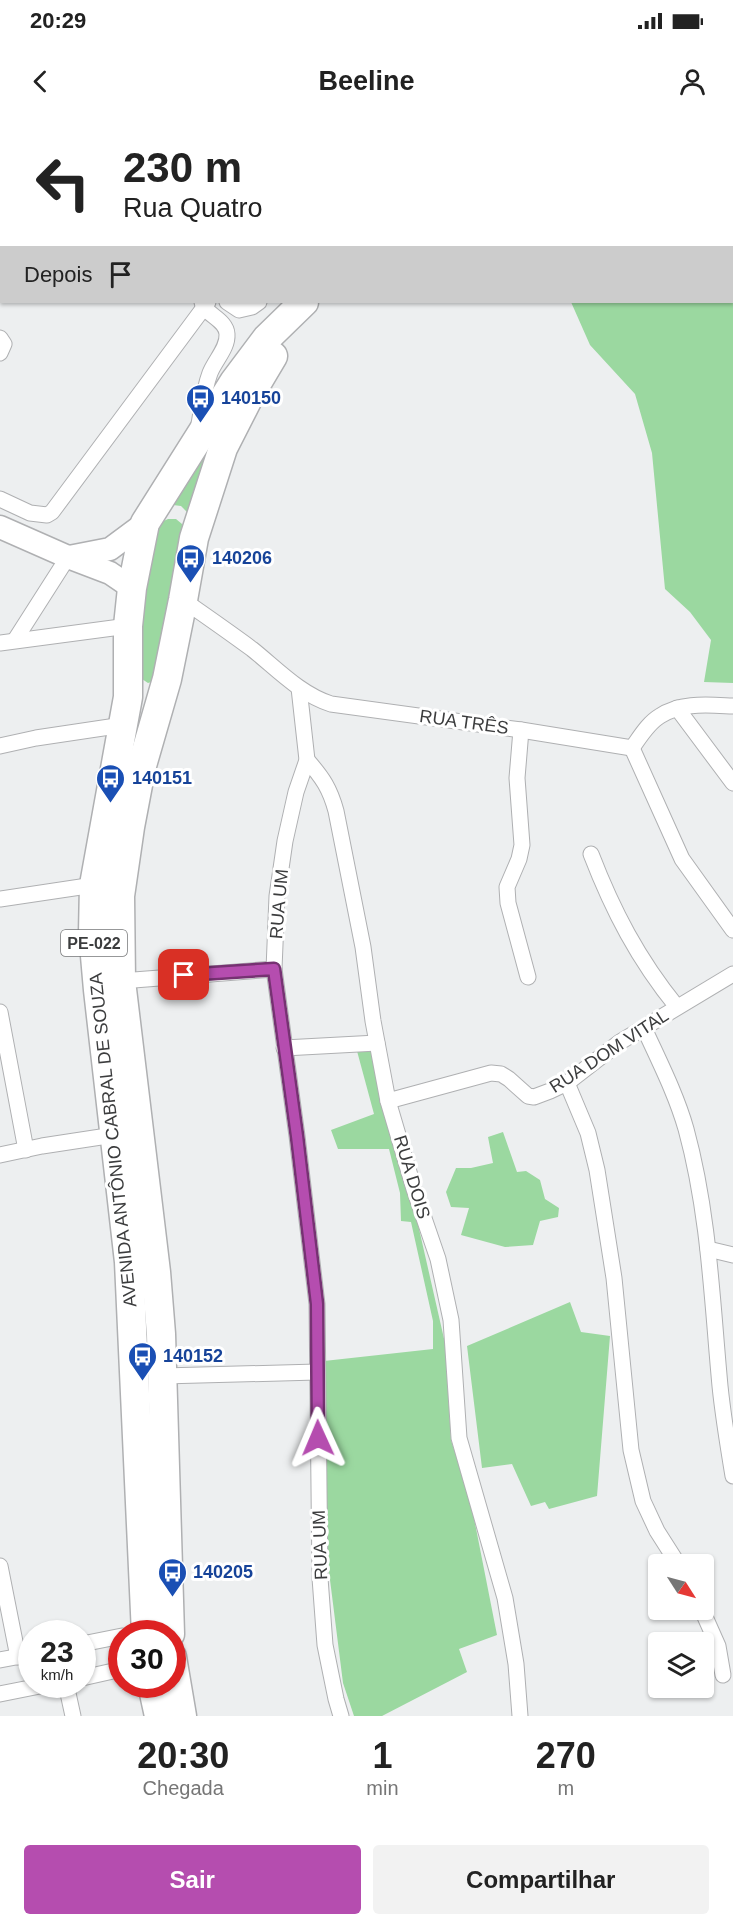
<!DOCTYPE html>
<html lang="pt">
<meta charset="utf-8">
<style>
:root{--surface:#fff;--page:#f2f2f2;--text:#222;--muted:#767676;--accent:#b54daf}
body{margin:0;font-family:Arial,sans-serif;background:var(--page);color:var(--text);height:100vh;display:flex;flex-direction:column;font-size:22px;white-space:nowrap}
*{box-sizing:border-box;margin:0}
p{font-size:20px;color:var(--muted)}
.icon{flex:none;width:33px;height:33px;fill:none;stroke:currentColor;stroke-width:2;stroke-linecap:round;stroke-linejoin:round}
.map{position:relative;height:1596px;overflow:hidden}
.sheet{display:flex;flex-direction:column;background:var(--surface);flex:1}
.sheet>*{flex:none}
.guide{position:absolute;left:0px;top:0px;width:734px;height:183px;box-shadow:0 2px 4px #0004;background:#fff;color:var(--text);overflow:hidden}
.needle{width:39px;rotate:126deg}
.controls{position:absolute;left:648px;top:1434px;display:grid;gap:12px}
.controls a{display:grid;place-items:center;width:66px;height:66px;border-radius:6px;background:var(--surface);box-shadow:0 2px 4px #0004;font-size:30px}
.speed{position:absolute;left:18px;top:1500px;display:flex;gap:12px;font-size:30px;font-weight:700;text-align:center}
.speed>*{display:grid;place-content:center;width:78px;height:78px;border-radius:50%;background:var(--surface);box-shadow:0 2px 4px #0004;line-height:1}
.speed small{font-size:15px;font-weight:400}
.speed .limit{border:9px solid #d22;background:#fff;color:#111}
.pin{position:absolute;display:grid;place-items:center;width:51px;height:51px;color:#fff;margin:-26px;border-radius:12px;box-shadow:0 3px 9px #0006}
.me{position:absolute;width:66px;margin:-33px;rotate:359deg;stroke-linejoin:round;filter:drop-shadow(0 0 4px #0008)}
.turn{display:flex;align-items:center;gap:21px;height:126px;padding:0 24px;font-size:27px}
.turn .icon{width:78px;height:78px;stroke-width:2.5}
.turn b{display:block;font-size:42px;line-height:51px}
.then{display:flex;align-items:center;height:57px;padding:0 24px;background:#0003;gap:12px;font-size:22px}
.eta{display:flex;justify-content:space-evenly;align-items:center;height:102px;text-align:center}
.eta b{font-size:36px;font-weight:700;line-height:42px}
.button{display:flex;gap:12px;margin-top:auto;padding:12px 24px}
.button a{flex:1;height:69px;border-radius:6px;background:var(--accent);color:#fff;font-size:24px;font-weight:700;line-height:69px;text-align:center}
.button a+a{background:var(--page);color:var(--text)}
.status{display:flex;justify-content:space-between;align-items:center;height:42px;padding:0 30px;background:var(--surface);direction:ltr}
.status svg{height:16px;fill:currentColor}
header{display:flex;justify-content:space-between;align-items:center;height:78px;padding:0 24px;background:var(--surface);font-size:27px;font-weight:700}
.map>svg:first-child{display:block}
.green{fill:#9bd8a0}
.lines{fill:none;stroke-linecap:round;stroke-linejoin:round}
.street-casing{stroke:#afb0b2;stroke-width:17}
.secondary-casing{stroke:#afb0b2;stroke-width:25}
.highway-casing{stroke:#afb0b2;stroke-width:31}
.street{stroke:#fff;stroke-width:15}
.secondary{stroke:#fff;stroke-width:22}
.highway{stroke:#fff;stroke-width:28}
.route-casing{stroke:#763272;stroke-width:15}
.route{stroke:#b54daf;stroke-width:10}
.labels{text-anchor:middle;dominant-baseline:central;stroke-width:6;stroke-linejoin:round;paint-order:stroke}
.shield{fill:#fff;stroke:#767778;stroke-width:1.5}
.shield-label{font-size:16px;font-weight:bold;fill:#3c3d3e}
.transit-label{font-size:18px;font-weight:bold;fill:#164399;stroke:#fff;text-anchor:start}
.street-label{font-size:18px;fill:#3c3d3e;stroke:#fff}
</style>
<div class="status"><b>20:29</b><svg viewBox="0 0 49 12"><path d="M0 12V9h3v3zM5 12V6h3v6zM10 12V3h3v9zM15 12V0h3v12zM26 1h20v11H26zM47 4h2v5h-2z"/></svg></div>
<header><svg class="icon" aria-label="back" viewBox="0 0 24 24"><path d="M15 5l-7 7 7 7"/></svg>Beeline<svg class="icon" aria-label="person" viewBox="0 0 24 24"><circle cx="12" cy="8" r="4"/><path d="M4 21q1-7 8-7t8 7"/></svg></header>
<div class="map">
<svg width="733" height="1596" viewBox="0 0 733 1596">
<rect width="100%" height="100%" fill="#edeff0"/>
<g class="green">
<polygon points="733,36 733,563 704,562 711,520 690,492 665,469 652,333 635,274 590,225 571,182 732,182"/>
<polygon points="234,270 189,394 181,386 173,385"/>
<polygon points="168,399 176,399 182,404 184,420 158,560 148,563 139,557 133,522 157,404"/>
<polygon points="371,921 417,1100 445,1223 451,1320 471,1383 497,1515 459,1529 467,1552 382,1596 354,1596 343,1563 328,1444 324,1241 433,1229 433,1201 411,1102 401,1101 400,1073 389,1029 338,1029 331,1010 374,994 357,931"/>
<polygon points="503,1012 517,1052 526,1051 540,1060 545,1079 559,1088 558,1097 540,1101 533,1125 505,1127 461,1115 469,1088 451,1087 446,1072 456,1048 471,1048 493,1043 488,1017"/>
<polygon points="570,1182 581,1212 610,1216 597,1376 549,1389 545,1382 531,1386 512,1344 482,1348 467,1226"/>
</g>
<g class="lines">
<defs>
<g id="street">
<polyline points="285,0 287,2"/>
<polyline points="422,0 423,2"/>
<polyline points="68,2 68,0"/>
<polyline points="605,2 608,0"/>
<polyline points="0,155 2,152"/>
<polyline points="227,182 239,190 252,187 259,182"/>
<polyline points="0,218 4,224 0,233"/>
<path d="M199,304C202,287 204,269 210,253C215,240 228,228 227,214C226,199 205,195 202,182"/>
<polyline points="0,379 30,393 47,395 52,392 208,182"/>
<path d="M183,480C206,496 229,512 252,529C277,549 300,574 331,584L521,610L632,628"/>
<polyline points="15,520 68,437"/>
<polyline points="0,523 128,506"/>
<polyline points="299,568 307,640 296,672 285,721 277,776 274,849 297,1016 317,1184 320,1458 325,1525 336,1579 341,1596"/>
<polyline points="677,588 733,663"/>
<polyline points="521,610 517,658 522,725 519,739 507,767 508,783 528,857"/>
<polyline points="0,626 36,618 123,605"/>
<polyline points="632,628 682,739 733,810"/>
<path d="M632,628C640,617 648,603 660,596C681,582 708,585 733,586"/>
<path d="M307,640C323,658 330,669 336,691L363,827L373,901L388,981L414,1069L438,1139L451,1200L459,1318L505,1478L516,1544L520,1596"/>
<path d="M591,734C613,791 638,839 677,887"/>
<polyline points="0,779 94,765"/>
<polyline points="121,861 274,849"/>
<polyline points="0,892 26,1030"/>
<path d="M644,908C659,941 676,974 686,1009C709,1093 712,1180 720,1266C723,1296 728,1326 733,1356"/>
<polyline points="284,928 377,923"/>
<polyline points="567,963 588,1013 597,1050 614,1158 631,1330 643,1381 657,1411 678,1444"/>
<polyline points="388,981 491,953 501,954 509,959 528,976 534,977 550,971 567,963 620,922 733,854"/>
<polyline points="0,1035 42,1026 114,1015"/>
<polyline points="708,1129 733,1135"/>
<polyline points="163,1256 317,1252"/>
<polyline points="0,1446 18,1537"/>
<polyline points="702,1490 718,1526 723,1555"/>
<polyline points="82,1524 122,1516"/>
<polyline points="0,1540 32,1534"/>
<polyline points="82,1558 122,1549"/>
<polyline points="66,1564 73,1596"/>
<polyline points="0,1574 50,1564"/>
</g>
<g id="secondary">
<polyline points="0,407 68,437 110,453 132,468"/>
<polyline points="69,437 110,429 145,403"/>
</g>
<g id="highway">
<polyline points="462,2 463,0"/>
<polyline points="146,1514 129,1142 98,870 93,813 94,765 128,577 128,506 132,468 145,403 234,262 267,218 304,182"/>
<polyline points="170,1514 161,1214 156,1152 121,861 120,776 130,707 141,649 167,559 183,480 194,418 223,328 251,273 273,236"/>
<polyline points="172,1537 182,1596"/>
<polyline points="152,1564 159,1596"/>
</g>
</defs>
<use href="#street" class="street-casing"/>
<use href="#secondary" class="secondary-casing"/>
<use href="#highway" class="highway-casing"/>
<use href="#street" class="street"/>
<use href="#secondary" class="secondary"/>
<use href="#highway" class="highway"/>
</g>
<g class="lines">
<defs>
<polyline id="route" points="184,855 274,849 297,1016 317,1184 318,1318"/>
</defs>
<use href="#route" class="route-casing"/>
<use href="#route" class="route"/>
</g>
<defs>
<symbol id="bus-pin" viewBox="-11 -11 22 30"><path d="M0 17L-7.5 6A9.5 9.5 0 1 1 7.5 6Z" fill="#1a4fb4" stroke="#fff"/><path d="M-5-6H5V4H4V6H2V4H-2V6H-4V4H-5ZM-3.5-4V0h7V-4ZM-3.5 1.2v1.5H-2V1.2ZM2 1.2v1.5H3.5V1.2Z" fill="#fff"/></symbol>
</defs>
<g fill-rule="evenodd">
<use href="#bus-pin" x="184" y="262" width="33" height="45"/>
<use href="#bus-pin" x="174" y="422" width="33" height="45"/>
<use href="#bus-pin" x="94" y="642" width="33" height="45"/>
<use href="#bus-pin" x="126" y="1220" width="33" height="45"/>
<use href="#bus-pin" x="156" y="1436" width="33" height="45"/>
</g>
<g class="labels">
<rect class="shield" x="61" y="810" width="66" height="26" rx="4.5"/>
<g class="shield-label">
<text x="94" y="823">PE-022</text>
</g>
<g class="transit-label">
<text x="221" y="278">140150</text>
<text x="212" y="438">140206</text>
<text x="132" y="658">140151</text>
<text x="163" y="1236">140152</text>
<text x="193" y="1452">140205</text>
</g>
<g class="street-label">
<text transform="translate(464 602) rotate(8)">RUA TRÊS</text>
<text transform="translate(279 784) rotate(-85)">RUA UM</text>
<text transform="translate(609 931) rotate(-33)">RUA DOM VITAL</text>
<text transform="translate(113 1020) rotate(-96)">AVENIDA ANTÔNIO CABRAL DE SOUZA</text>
<text transform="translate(412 1057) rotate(73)">RUA DOIS</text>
<text transform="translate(320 1425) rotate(-92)">RUA UM</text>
</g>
</g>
</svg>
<div class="controls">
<a><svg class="needle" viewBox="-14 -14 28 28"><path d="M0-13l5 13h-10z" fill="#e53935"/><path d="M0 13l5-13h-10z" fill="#767676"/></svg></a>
<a><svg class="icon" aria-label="layers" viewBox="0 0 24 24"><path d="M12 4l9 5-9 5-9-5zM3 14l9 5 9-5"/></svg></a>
</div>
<div class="speed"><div>23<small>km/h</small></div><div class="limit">30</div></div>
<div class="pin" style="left:184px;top:855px;background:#d93025"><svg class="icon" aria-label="arrive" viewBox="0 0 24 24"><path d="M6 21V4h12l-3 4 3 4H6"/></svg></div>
<svg class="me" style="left:318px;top:1318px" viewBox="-20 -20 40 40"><path d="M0-17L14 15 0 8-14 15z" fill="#b54daf" stroke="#fff" stroke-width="4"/></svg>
<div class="guide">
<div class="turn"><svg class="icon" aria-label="left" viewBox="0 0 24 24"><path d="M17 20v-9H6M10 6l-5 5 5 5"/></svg><div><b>230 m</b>Rua Quatro</div></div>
<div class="then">Depois<svg class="icon" aria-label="arrive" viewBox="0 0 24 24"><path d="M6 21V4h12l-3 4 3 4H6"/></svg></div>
</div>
</div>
<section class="sheet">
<div class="eta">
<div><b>20:30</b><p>Chegada</p></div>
<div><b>1</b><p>min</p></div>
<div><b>270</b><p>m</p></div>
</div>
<div class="button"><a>Sair</a><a>Compartilhar</a></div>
</section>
